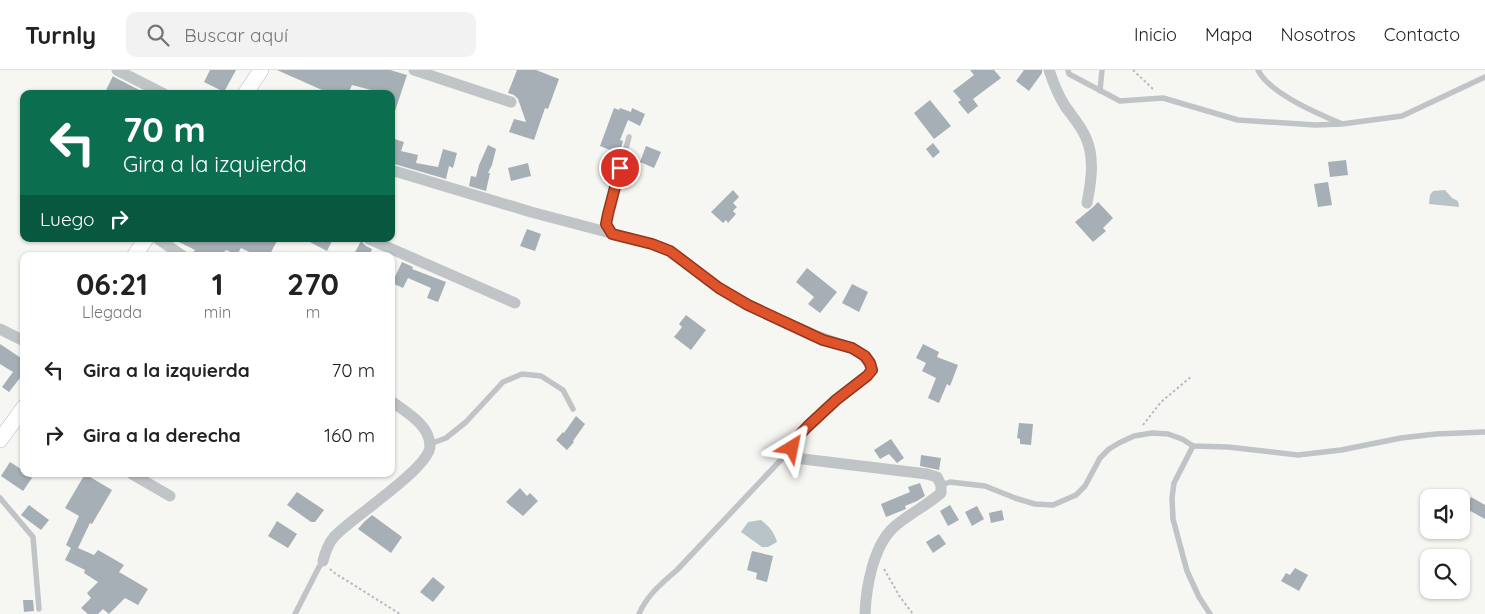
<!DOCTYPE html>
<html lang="es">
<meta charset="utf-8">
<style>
:root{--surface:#fff;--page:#f2f2f2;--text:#222;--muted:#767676;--line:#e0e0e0}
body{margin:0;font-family:Quicksand,sans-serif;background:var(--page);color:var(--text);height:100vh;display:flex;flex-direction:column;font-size:19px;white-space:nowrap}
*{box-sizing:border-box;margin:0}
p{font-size:16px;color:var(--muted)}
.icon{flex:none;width:28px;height:28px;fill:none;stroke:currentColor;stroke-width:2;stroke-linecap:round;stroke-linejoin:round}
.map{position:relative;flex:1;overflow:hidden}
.side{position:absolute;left:20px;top:182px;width:375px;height:225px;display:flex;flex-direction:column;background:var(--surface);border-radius:10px;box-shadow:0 1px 4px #0004}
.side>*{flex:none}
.hud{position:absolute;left:20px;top:20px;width:375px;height:152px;border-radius:10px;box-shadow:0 1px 4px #0004;background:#0b6e4f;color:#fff;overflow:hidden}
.buttons{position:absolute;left:1420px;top:419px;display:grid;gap:10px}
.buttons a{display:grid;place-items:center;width:50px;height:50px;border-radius:10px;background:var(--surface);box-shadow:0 1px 4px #0004;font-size:25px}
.pin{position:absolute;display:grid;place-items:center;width:42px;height:42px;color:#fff;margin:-21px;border:2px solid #fff;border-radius:50%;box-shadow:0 1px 5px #0007}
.me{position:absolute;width:55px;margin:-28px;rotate:35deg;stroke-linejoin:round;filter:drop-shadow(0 0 4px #0008)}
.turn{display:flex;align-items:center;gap:18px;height:105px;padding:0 20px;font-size:22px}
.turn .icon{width:65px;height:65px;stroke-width:2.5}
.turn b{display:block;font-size:35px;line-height:42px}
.then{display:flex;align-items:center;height:48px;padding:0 20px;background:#0003;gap:10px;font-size:19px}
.eta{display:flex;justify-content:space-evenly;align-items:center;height:85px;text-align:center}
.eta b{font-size:30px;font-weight:800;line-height:35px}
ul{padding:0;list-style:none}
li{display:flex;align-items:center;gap:15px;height:65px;padding:0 20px}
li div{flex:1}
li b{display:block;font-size:19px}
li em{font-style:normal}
header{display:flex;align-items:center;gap:30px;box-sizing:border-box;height:70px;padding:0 25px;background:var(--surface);border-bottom:1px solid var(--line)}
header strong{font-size:24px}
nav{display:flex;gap:28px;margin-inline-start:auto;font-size:18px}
.search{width:350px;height:45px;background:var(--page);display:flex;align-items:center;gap:12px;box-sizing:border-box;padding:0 18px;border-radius:10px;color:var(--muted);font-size:19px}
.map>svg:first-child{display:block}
.water{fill:#b8c4c8}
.building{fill:#a6afb5}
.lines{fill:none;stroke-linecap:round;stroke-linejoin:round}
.secondary-casing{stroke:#b2b8bc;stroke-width:16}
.path{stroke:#b8bbbe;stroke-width:2;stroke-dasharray:2.5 2.5;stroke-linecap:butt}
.service{stroke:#c0c4c7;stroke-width:5.5}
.minor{stroke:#c0c4c7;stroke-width:11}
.secondary{stroke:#fff;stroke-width:15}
.route-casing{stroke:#91361c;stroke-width:12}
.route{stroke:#df532b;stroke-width:9}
</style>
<header>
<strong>Turnly</strong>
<div class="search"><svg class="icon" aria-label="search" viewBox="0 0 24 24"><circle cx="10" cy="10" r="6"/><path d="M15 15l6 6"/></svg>Buscar aquí</div>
<nav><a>Inicio</a><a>Mapa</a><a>Nosotros</a><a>Contacto</a></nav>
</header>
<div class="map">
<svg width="1485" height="544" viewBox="0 0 1485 544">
<rect width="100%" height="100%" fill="#f6f6f3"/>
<g class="water">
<polygon points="1445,120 1452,128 1458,131 1459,137 1429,134 1430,125 1433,121"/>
<path d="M761,450C769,456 774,462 777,472L768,477H762L741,462L748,452Z"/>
</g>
<g class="building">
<polygon points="210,0 236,0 224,22 204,12"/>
<polygon points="277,0 390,0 407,5 393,47 391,46 391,24 369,24 371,20 352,15 348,24 331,24"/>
<polygon points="517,0 536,0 559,9 548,39 545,38 534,70 509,62 514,49 526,52 518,29 514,25 508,23"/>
<polygon points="970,0 994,0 1001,8 973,29 978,36 968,44 958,32 961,30 953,21 974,5"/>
<polygon points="1024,0 1042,0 1042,3 1029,21 1016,11"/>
<polygon points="113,6 114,7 147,24 104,24"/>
<polygon points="930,30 951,56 934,69 914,43"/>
<polygon points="614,38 619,40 620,38 631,42 632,38 645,44 640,56 628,50 620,70 623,71 616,97 606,93 610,80 600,76"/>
<polygon points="391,68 404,72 401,81 418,85 416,93 438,97 443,79 457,83 453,98 449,96 446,109 391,93"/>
<polygon points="933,73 940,82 933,88 926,79"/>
<polygon points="488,75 496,79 492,95 488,103 490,103 486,121 469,116 471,106 476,107 479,95"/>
<polygon points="646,76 661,82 654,98 640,92"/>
<polygon points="1346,90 1348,105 1330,107 1328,92"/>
<polygon points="528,93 531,106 511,111 508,98"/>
<polygon points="1328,112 1332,135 1318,137 1314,114"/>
<polygon points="733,120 739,127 733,133 737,137 733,141 736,144 728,153 726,150 723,153 711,142"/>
<polygon points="1098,132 1113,148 1103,158 1106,161 1093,172 1075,152 1092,138"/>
<polygon points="527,159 541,164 535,181 520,176"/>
<polygon points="173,169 278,169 269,186 258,186 241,178 237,185 226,180 221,186 191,186 195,180"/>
<polygon points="304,169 333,169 327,181"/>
<polygon points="361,171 366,176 372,179 369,186 353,186"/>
<polygon points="402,192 413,197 412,199 446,212 438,232 427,228 431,218 408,208 403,218 392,213"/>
<polygon points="807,198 837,222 820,243 808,234 814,227 796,212"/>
<polygon points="852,214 868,222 859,242 842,233"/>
<polygon points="686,245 706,260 691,280 674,267 682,257 679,254"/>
<polygon points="0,274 24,290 24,303 9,322 2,317 13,302 0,294"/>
<polygon points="923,274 939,282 937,287 958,295 950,316 947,314 939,333 928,328 936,308 922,301 926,293 916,288"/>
<polygon points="576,346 585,354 573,371 574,372 567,380 556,370 563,362 564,363"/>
<polygon points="1019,353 1033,354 1031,375 1020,374 1020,369 1017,368"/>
<polygon points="891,369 904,388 897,393 889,384 880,389 874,380"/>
<polygon points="921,385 941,388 939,400 920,396"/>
<polygon points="10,392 24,401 24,404 27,404 32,408 23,421 1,406"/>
<polygon points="85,404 112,420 92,454 90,453 78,478 94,485 98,480 124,495 119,502 148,519 138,535 125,528 109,544 103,539 98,544 88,544 81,538 91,528 87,523 98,512 84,503 85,500 65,490 71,478 66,475 79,446 65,438"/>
<polygon points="920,413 925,426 917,431 905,436 906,439 886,447 881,434 910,422 908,417"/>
<polygon points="520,418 527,426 530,423 538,431 523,446 506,432"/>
<polygon points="297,422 324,440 315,452 311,452 287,435"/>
<polygon points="1471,427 1485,435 1485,449 1465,438"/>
<polygon points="29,435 49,450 41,460 21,445"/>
<polygon points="950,435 959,450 948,456 940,441"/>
<polygon points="977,436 984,449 972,456 965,442"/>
<polygon points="1002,440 1004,450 991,453 989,443"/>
<polygon points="372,445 402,467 391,483 358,459 364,452"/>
<polygon points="277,451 297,464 288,478 268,466"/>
<polygon points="939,464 946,474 933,483 926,472"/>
<polygon points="752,481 773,486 767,512 756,509 757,503 747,500"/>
<polygon points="1295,498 1308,505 1299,521 1281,511 1286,503 1290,505"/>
<polygon points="433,507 445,517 433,532 420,522"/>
<polygon points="23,530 33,530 34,541 24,542"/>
</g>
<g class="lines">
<defs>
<g id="secondary">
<polyline points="245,24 261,0"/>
<polyline points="134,186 146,169"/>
<polyline points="0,370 24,337"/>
</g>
</defs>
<use href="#secondary" class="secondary-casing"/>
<g class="path">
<polyline points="1133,0 1154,20"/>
<polyline points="1143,355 1161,332 1192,306"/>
<polyline points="330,499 333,502 400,544"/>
<polyline points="884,499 900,527 913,544"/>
</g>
<g class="service">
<polyline points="1068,0 1069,4 1120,31 1163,28 1238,50 1316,55 1342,54 1402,46 1485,7"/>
<path d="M1258,0C1269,23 1318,44 1340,53"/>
<polyline points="1100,21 1102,0"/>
<polyline points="611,162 607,154 608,144 629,67"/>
<polyline points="430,374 446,368 466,352 503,312 522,304 541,306 563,320 573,339"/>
<polyline points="1193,376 1174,413 1172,428 1173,449 1187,501 1199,527 1210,544"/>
<polyline points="941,415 950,412 985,416 1015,428 1035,434 1053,435 1076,425 1085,416 1100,388 1109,379 1119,373 1134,366 1152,363 1168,364 1182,369 1193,376 1228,377 1298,385 1341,380 1401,368 1436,364 1485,362"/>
<polyline points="0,428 33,467 39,539"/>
<polyline points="295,544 319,497 323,491"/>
<path d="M639,544C647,525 662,513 677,500L793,377"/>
</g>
<g class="minor">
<polyline points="117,0 164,24"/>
<polyline points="414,0 511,32"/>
<path d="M1049,0C1053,12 1058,25 1065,36C1072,46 1081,56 1086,68C1095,88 1091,113 1087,133"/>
<path d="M391,100L531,142L652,174C658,176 664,178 670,181C687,192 702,207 719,218C748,237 781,250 812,264C832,274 866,275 871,300L867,306L836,330L798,366C792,374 790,386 803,389L927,404L937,407L941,415V423C926,436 909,444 894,457C873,476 866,518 865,544"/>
<polyline points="158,169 183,186"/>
<polyline points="369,169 515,233"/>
<polyline points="0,259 24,271"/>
<polyline points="132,404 170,426"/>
<path d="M323,491C325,483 328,474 334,467C351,448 430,398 430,376C430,355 406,342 391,331"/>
</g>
<use href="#secondary" class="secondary"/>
</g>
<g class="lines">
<defs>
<polyline id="route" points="620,98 608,144 606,154 612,164 652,174 670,181 719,218 748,235 823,270 852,278 865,286 870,293 872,300 867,306 836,330 808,356 794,371 792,378"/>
</defs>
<use href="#route" class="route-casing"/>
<use href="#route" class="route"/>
</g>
</svg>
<div class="buttons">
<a><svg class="icon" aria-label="sound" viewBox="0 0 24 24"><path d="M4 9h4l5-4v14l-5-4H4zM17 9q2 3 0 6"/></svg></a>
<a><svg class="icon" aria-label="search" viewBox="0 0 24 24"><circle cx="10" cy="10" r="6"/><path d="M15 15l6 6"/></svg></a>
</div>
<div class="pin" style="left:620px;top:98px;background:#d93025"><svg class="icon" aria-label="arrive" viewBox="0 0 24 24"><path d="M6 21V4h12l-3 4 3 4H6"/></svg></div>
<svg class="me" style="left:792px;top:378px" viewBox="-20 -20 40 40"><path d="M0-17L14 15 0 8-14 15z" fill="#df532b" stroke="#fff" stroke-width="4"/></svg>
<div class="hud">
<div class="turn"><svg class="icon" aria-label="left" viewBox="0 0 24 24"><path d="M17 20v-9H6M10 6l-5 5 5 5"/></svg><div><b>70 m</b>Gira a la izquierda</div></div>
<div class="then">Luego<svg class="icon" aria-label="right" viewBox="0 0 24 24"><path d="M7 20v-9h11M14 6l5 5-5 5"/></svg></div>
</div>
<section class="side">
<div class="eta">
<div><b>06:21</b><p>Llegada</p></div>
<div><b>1</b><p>min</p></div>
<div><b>270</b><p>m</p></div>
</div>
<ul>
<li><svg class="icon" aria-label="left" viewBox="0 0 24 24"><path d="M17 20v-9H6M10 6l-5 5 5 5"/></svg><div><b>Gira a la izquierda</b></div><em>70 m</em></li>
<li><svg class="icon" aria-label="right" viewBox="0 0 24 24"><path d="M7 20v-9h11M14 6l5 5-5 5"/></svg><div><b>Gira a la derecha</b></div><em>160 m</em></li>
</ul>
</section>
</div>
